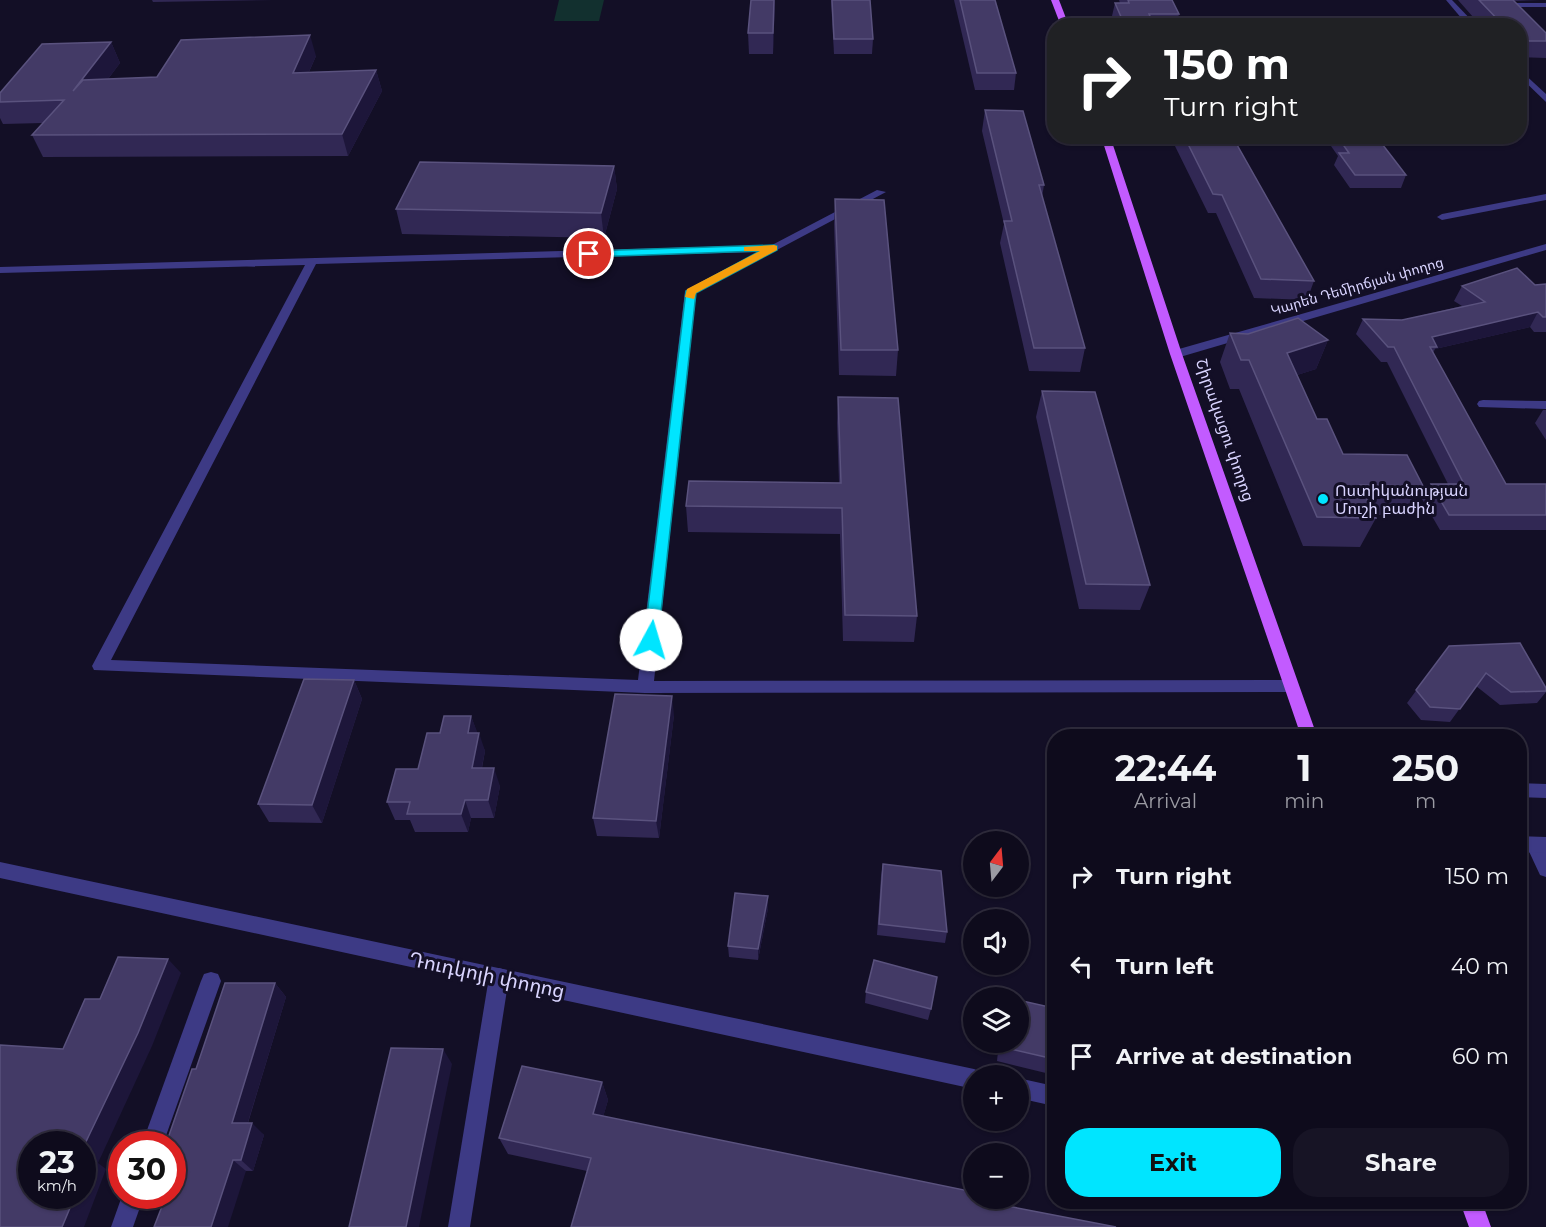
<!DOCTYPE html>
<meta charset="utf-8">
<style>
:root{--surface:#0e0b1c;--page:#171425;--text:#f1f3f6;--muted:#9b9ba3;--line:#2e2b3b;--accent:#00e5ff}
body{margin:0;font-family:Montserrat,"Noto Sans Armenian",sans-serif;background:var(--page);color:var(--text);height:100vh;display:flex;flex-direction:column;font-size:22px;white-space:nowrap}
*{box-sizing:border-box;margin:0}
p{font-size:20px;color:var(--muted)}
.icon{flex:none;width:33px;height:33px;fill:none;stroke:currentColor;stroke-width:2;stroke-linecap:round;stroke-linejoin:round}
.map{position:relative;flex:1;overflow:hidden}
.sheet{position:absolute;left:1047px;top:729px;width:480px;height:480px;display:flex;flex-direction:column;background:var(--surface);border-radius:24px;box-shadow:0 2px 4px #0004,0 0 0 2px var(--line)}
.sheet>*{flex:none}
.banner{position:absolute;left:1047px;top:18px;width:480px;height:126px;border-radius:24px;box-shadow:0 2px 4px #0004,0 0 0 2px var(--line);background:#202124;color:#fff;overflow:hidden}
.needle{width:39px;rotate:16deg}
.tools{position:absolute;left:963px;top:831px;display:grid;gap:12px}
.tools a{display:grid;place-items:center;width:66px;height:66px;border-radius:50%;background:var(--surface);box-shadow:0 2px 4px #0004,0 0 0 2px var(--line);font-size:30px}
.speed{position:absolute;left:18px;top:1131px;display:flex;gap:12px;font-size:30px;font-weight:700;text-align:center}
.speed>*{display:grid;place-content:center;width:78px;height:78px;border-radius:50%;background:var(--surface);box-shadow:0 2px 4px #0004,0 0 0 2px var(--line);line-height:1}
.speed small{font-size:15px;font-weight:400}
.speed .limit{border:9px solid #d22;background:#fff;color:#111}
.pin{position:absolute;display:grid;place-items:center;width:51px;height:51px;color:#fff;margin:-26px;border:3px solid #fff;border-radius:50%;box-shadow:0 2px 6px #0007}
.me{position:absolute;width:66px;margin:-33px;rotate:6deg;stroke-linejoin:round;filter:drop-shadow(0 0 4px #0008)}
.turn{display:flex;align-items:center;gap:21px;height:126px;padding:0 18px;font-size:27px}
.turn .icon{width:78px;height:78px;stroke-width:2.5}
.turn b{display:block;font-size:42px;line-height:51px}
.eta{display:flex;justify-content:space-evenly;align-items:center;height:102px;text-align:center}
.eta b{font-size:36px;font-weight:700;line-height:42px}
.action{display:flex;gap:12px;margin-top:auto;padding:12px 18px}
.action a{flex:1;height:69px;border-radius:24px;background:var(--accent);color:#111;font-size:24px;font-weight:700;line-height:69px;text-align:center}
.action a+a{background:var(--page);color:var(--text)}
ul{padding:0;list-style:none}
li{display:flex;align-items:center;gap:18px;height:90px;padding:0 18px}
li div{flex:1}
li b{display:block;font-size:22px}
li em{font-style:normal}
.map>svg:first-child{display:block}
.green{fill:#12302f}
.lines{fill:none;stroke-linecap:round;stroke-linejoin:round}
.service{fill:#3d3a85;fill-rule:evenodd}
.minor{fill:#3d3a85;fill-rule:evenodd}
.tertiary{fill:#3d3a85;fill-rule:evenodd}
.primary{fill:#c25bff;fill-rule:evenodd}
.wall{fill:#312854}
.shaded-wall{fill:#1d163a}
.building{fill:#433a66;stroke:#5a527e;stroke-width:1.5}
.route{fill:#00e5ff;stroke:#0095a6;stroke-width:1.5}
.slow{fill:#f59e0b}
.poi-dot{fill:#00e5ff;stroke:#130f26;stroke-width:2}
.labels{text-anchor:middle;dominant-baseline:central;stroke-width:6;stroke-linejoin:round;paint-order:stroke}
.far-street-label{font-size:14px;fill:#d9d4ff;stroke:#130f26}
.street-label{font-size:16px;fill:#d9d4ff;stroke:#130f26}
.poi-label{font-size:16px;fill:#d9d4ff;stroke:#130f26;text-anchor:start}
.near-street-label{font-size:20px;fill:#d9d4ff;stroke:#130f26}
</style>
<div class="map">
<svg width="1546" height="1227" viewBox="0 0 1546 1227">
<rect width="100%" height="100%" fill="#130f26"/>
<polygon class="green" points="559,0 604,0 599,21 554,21"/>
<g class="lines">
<g class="service">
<polygon points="1446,0 1452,0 1477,26 1468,26"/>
<polygon points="1520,70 1546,94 1546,102 1520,77"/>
<polygon points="1483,400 1546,401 1546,409 1479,407 1477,404 1479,401"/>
<polygon points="1535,837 1541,839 1546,850 1546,877 1540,875 1526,845 1529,839"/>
</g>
<g class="minor">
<polygon points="1501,3 1546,3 1546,7 1511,7 1513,10 1509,12 1501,7"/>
<polygon points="1224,21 1317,24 1321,26 1221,26 1220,23"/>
<path d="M877,190L886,192L696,293L654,681L1290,680L1296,682L1298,686L1296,690L1290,692L645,693L94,670L92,666L305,265L0,273V267L772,245ZM760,252L685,291L638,680L111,660L316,264Z"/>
<polygon points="1546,194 1546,200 1442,220 1437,217 1442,214"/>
<polygon points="499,968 506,970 509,977 470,1227 448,1227 489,977 492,970"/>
<polygon points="211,972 218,974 221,981 163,1144 142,1144 201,981 204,974"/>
<polygon points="122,1196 144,1196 133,1227 111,1227"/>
</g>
<g class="tertiary">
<polygon points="1546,244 1546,250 1180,357 1176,358 1170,354 1172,351"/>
<polygon points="1520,783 1546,784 1546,798 1520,797"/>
<polygon points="1520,836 1546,837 1546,853 1520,852"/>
<polygon points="0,862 974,1069 981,1072 983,1076 974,1076 974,1089 0,878"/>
<polygon points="1018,1078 1054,1086 1054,1106 1018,1098"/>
</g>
<g class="primary">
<polygon points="1051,0 1059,0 1069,26 1061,26"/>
<polygon points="1101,136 1110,136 1182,354 1317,736 1301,736 1170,354"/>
<polygon points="1460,1202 1482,1202 1491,1227 1469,1227"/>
</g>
</g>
<g class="wall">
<polygon points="152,0 273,0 153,2"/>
<polygon points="775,0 773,54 749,54 748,33"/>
<polygon points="831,0 870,0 873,39 872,54 834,54"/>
<polygon points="954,0 995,0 1016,73 1014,90 975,90"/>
<polygon points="1119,0 1172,0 1179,14 1176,26 1116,26 1112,16 1115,3 1120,3"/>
<polygon points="1458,0 1540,0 1514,1 1546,33 1546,58 1520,57 1520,26 1481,26"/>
<polygon points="111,42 120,63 108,79 157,77 316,56 309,72 376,70 382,91 348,156 43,157 32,135 43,123 3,124 0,118 0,93"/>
<polygon points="1520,107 1526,113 1520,126"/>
<polygon points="985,110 1044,185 1042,197 1085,348 1080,372 1029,371 1000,243 1004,224 982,131"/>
<polygon points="1172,136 1232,136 1314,281 1307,300 1254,298 1216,213 1208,213 1172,140"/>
<polygon points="1334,136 1376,136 1406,175 1401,188 1350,188 1334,165 1338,156 1331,146"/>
<polygon points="614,166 617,189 604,238 402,234 396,209"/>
<polygon points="835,199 898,350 896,376 839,375 834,224"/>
<polygon points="1546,284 1546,332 1534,332 1530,327 1435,349 1433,353 1506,484 1546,484 1546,530 1440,530 1422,499 1431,484 1448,484 1387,362 1381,362 1356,334 1363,319 1402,320 1462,306 1454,301 1462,286"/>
<polygon points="1230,333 1328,340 1316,369 1297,375 1317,419 1343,454 1423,486 1407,515 1374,515 1376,518 1360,547 1303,546 1239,389 1230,389 1220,362"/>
<polygon points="1042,391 1150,585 1140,610 1079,609 1036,417"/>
<polygon points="838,397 917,616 914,642 843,641 840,534 688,532 686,506 839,483 837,423"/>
<polygon points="1543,410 1546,410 1546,440 1535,423"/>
<polygon points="1449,646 1546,688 1546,692 1537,703 1500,705 1476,686 1450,722 1421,720 1407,703"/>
<polygon points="354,680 362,699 322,823 269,822 258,804"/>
<polygon points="674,715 659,838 597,836 593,818"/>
<polygon points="471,716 477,733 485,751 482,768 500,786 494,818 471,818 468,832 415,832 410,820 395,820 387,802 418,769 440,733"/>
<polygon points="883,864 947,932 945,943 877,935 881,876"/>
<polygon points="768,908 758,960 729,957 728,946"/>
<polygon points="275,983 286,997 248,1123 264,1135 253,1171 175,1170 172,1168 172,1144 196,1069"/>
<polygon points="866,992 931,1009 928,1020 865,1003"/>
<polygon points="1054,1008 1054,1075 997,1061 999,1042 1018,1042"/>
<polygon points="602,1082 608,1100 587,1171 508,1154 499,1138"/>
</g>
<g class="shaded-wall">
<polygon points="774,0 775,0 773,54 773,33"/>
<polygon points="310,35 316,56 299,94 293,73"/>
<polygon points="111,42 120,63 83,112 73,91"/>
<polygon points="376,70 382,91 348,156 342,134"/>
<polygon points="614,166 617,189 604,238 601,213"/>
<polygon points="1538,312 1530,327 1435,349 1437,347 1432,337"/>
<polygon points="1328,340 1316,369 1275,382 1287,353"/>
<polygon points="354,680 362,699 322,823 312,805"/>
<polygon points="672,696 674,715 659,838 656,821"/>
<polygon points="471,716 478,734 468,733"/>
<polygon points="479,733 485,751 478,786 472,768"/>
<polygon points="494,768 500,786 494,818 488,800"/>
<polygon points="465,800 471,818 468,832 461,814"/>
<polygon points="768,896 768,908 758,960 758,949"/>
<polygon points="168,959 181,973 152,1046 98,1163 106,1169 84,1227 62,1227 75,1196 82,1196 82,1150"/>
<polygon points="275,983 286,997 244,1135 232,1123"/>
<polygon points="443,1049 452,1064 419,1227 406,1227"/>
<polygon points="602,1082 608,1100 599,1131 593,1114"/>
<polygon points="252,1123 264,1135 253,1171 241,1160"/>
<polygon points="233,1160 246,1171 228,1227 211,1227"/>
</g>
<g class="building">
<polygon points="751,0 774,0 773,33 748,33"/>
<polygon points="832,0 870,0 873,39 834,39"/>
<polygon points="960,0 995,0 1016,73 977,73"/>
<polygon points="1128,0 1172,0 1179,14 1149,14 1155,26 1125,26 1115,3 1129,3"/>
<polygon points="1479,0 1513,0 1546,33 1546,41 1520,41 1520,26 1504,26"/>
<polygon points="310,35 293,73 376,70 342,134 32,135 64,100 0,102 0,93 42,44 111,42 73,91 83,80 157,77 181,40"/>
<polygon points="1520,107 1526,113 1520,113"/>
<polygon points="985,110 1023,111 1044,185 1039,185 1085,348 1034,348 1004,221 1012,221"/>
<polygon points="1184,136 1232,136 1314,281 1261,279 1222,195 1213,194"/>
<polygon points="1337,136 1376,136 1406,175 1355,175 1339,153 1349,153"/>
<polygon points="420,162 614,166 601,213 396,209"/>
<polygon points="835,199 884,200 898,350 841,350"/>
<polygon points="1517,268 1535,285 1546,284 1546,317 1543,317 1538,312 1432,337 1437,347 1430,347 1506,484 1546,484 1546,515 1449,515 1431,484 1464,484 1394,347 1388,347 1363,319 1402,320 1485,302 1462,286"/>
<polygon points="1298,318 1328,340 1287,353 1317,419 1327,419 1343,454 1407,455 1423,486 1360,485 1376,518 1317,517 1249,360 1241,360 1230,333 1248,334"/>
<polygon points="1042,391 1095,392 1150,585 1086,584"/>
<polygon points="838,397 898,398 917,616 845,615 842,508 686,506 689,481 841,483"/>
<polygon points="1520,643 1546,688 1546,691 1511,692 1486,673 1460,709 1430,707 1416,690 1449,646"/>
<polygon points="304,679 354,680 312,805 258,804"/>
<polygon points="615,694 672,696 656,821 593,818"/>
<polygon points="444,716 471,716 468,733 479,733 472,768 494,768 488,800 465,800 461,814 407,814 410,802 387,802 396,769 418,769 427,733 440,733"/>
<polygon points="883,864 941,871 947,932 879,924"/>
<polygon points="735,893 768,896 758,949 728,946"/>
<polygon points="118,957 168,959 138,1033 82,1150 82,1144 32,1144 32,1196 75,1196 62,1227 0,1227 0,1045 63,1049 85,999 100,999"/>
<polygon points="874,960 937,977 931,1009 866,992"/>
<polygon points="225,983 275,983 232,1123 252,1123 241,1160 233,1160 211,1227 154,1227 166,1196 172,1196 172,1177 179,1160 172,1159 172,1144 166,1144 192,1069 196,1069"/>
<polygon points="1018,1000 1054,1008 1054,1059 1002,1047 1003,1042 1018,1042"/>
<polygon points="391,1048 443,1049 406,1227 349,1227"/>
<polygon points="522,1066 602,1082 593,1114 974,1192 974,1198 993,1198 992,1203 1116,1227 571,1227 591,1158 499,1138"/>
<polygon points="82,1158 90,1158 82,1177"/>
</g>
<polygon class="route" points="774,245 777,246 777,250 696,293 658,640 651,645 644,640 686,291 760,251 589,257 584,254 589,251"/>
<polygon class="slow" points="774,245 777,246 777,250 696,293 694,299 685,297 687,289 760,251 744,251 744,247"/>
<circle class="poi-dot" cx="1323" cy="499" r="6"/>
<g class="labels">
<g class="far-street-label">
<text transform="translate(1357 286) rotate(-16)">Կարեն Դեմիրճյան փողոց</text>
</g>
<g class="street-label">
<text transform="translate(1225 430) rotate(71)">Շիրակացու փողոց</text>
</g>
<g class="poi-label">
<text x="1335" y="490">Ոստիկանության<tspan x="1335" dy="18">Մուշի բաժին</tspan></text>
</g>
<g class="near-street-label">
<text transform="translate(487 975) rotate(12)">Դուդկոյի փողոց</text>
</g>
</g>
</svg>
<div class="tools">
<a><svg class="needle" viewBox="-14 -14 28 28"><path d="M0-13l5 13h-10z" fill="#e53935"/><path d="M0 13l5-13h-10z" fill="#9b9ba3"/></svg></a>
<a><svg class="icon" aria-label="sound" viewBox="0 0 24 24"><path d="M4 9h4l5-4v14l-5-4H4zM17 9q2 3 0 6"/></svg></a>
<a><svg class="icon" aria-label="layers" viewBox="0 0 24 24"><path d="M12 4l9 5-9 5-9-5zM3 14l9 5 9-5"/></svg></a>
<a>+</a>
<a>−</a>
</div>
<div class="speed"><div>23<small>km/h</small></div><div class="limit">30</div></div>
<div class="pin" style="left:589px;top:254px;background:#d93025"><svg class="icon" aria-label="arrive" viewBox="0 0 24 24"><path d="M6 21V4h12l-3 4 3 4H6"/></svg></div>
<svg class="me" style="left:651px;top:640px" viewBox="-20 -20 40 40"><circle r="19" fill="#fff"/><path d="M0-13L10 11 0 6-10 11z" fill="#00e5ff"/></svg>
<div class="banner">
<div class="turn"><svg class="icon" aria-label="right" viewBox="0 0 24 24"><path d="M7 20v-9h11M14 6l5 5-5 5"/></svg><div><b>150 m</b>Turn right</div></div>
</div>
<section class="sheet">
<div class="eta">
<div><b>22:44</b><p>Arrival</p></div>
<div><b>1</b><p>min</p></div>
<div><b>250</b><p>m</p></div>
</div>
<ul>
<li><svg class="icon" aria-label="right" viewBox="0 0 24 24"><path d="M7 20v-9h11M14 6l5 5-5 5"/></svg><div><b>Turn right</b></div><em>150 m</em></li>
<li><svg class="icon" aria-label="left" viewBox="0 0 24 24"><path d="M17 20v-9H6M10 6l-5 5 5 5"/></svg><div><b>Turn left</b></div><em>40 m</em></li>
<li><svg class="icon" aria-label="arrive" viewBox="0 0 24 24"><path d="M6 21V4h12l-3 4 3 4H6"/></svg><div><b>Arrive at destination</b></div><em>60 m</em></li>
</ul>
<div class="action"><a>Exit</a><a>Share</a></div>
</section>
</div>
